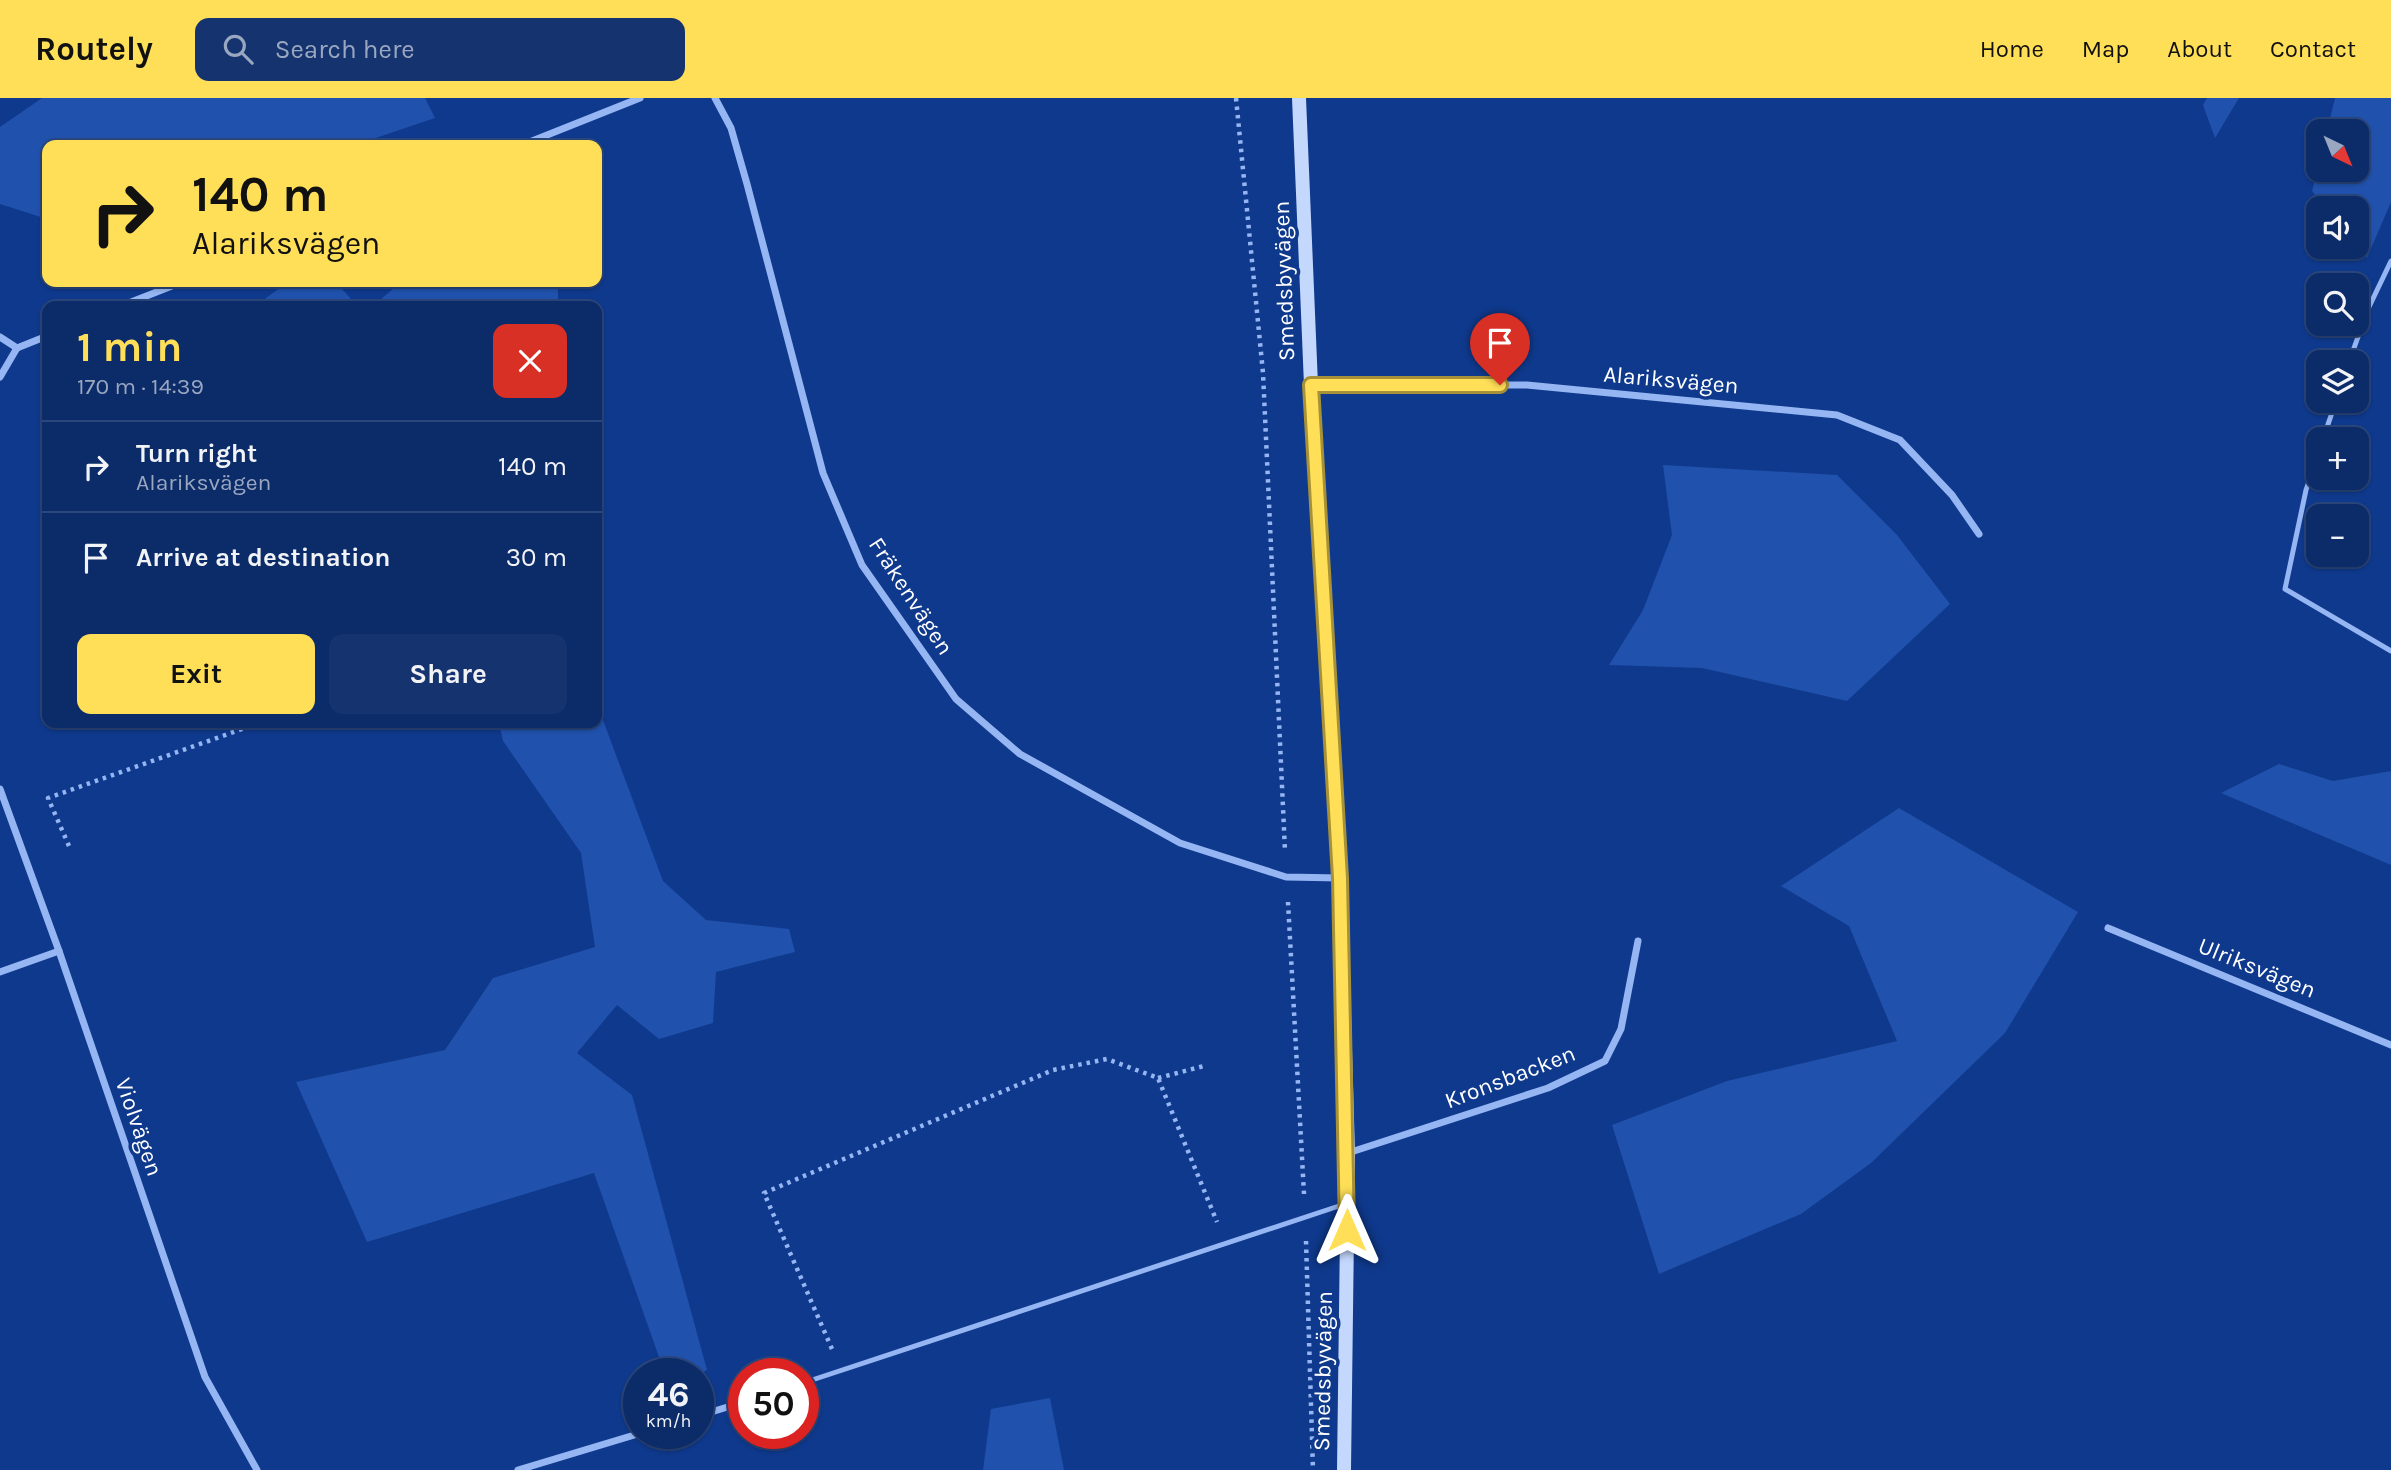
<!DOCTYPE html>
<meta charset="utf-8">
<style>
:root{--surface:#0b2b69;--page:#14336f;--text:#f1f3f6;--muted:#9aa7c0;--line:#2b477d;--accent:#ffdf57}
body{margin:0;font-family:Karla,sans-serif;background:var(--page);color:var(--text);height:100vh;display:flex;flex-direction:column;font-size:26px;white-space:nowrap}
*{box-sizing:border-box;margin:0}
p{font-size:23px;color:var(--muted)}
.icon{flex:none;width:38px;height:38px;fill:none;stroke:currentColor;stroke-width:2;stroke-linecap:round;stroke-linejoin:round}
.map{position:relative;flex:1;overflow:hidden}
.panel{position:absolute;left:42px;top:203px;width:560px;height:427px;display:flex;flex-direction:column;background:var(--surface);border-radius:14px;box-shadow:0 2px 5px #0004,0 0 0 2px var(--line)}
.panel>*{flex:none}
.top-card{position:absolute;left:42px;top:42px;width:560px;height:147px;border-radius:14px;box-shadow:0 2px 5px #0004,0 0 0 2px var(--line);background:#ffdf57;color:#111;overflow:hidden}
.needle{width:46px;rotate:137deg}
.tools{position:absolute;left:2306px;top:21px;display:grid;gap:14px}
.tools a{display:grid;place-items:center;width:63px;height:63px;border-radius:14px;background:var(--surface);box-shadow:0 2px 5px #0004,0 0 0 2px var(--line);font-size:35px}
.speed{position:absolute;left:623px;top:1260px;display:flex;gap:14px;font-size:35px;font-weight:700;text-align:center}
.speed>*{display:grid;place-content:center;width:91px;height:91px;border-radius:50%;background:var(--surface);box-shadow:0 2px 5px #0004,0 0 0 2px var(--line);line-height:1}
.speed small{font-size:18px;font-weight:400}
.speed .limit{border:10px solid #d22;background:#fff;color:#111}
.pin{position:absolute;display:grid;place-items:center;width:60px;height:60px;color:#fff;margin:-72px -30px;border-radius:50% 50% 50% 0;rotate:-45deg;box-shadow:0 0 7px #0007}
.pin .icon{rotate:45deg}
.me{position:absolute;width:77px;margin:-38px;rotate:0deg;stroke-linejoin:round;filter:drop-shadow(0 0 5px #0008)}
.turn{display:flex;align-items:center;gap:24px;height:147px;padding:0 35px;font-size:32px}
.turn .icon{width:91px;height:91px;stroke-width:2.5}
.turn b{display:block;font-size:49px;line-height:60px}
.round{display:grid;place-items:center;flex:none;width:74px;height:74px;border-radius:14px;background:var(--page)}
.overview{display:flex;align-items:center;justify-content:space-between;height:119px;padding:0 35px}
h1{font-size:42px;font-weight:700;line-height:52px;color:var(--accent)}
.cta{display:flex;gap:14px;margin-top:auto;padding:14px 35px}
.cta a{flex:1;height:80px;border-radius:14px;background:var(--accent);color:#111;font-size:28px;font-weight:700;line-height:80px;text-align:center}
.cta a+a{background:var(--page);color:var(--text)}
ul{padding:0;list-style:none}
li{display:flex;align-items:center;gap:21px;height:91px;padding:0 35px;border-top:2px solid var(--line)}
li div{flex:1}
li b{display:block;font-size:26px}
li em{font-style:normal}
header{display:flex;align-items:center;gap:42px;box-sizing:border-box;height:98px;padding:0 35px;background:var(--accent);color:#111}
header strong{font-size:33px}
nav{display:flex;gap:38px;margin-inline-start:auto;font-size:24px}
.search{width:490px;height:63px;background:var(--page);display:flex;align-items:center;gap:18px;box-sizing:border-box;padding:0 24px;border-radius:14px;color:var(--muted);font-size:26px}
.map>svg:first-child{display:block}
.green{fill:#2051ac}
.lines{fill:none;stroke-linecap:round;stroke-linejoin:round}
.path{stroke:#95b6f3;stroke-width:4.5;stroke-dasharray:3.5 5;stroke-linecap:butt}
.service{stroke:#95b6f3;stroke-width:5}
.minor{stroke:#95b6f3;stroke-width:7}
.secondary{stroke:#c4d7fd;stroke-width:14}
.route-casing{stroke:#a69139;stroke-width:18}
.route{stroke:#ffdf57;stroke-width:12}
.labels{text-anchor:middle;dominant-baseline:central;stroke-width:7;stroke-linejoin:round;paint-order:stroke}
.street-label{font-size:23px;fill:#fff;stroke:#0f398c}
</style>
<header>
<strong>Routely</strong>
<div class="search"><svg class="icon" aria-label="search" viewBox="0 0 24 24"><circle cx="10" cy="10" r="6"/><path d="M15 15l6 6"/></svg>Search here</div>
<nav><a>Home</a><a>Map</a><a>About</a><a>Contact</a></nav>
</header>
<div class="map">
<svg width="2391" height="1372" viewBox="0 0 2391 1372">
<rect width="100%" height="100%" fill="#0f398c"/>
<g class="green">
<polygon points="42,0 425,0 435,20 355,47 47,47 47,121 0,106 0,29"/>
<polygon points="2207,0 2239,0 2215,40 2203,7"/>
<polygon points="2335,0 2391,0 2391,104 2367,160 2357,149 2357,110 2326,110 2312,93 2319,66 2319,72 2357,72 2357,33 2327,33"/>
<polygon points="288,184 336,184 357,208 255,208"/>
<polygon points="401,184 558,184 558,208 373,208"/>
<polygon points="1663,367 1837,377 1897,437 1950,506 1847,603 1702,570 1609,567 1643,512 1672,437"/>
<polygon points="597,606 663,783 706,822 789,831 795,854 716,874 713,925 659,941 617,907 577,955 632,997 707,1272 698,1277 665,1276 594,1075 367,1144 296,984 445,952 493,880 595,849 581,755 503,643 499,625 597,625"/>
<polygon points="2279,666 2333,683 2391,673 2391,767 2221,695"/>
<polygon points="1899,710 2078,814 2005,935 1871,1065 1801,1116 1659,1176 1612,1027 1727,983 1897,943 1849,828 1781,788"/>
<polygon points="1050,1300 1064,1372 983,1372 991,1311"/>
</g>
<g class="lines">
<g class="path">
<polyline points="1236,0 1263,275 1285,753"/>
<polyline points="69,748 48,700 259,625"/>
<polyline points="1288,804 1304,1096"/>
<polyline points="1158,980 1204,968"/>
<polyline points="1306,1143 1313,1372"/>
<polyline points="832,1251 764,1095 1053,972 1107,961 1158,980 1217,1124"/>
</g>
<g class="service">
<polyline points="2349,264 2368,211 2391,163"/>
<polyline points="2323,341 2336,303"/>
<polyline points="2319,354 2306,392 2285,491 2391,553"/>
<polyline points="803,1285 1345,1106"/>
</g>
<g class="minor">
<polyline points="715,0 731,30 747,86 823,375 862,467 956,601 1020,656 1180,745 1286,779 1340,780"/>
<polyline points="522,47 640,0"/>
<polyline points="121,208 182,184"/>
<polyline points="0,239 17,250"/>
<polyline points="17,250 47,238"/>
<polyline points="0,279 17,250"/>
<polyline points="1312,287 1527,287 1837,317 1900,342 1952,397 1979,436"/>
<polyline points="0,691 59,853 205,1279 257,1372"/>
<polyline points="2108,830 2391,947"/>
<polyline points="0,874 59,853"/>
<polyline points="1348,1055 1548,990 1605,963 1621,931 1638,843"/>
<polyline points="698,1318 744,1304"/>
<polyline points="518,1372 641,1335"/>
</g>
<polyline class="secondary" points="1299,0 1311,287 1340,780 1348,1055 1344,1372"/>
</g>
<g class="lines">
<defs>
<polyline id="route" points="1347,1132 1340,780 1311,287 1500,287"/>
</defs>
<use href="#route" class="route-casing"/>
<use href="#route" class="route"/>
</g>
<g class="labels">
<g class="street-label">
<text transform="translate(1284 183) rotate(-92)">Smedsbyvägen</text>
<text transform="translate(1671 282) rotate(5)">Alariksvägen</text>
<text transform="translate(911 498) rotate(57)">Fräkenvägen</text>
<text transform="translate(2257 870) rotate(22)">Ulriksvägen</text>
<text transform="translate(1510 979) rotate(-21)">Kronsbacken</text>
<text transform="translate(139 1029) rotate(71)">Violvägen</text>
<text transform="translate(1323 1273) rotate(-89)">Smedsbyvägen</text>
</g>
</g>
</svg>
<div class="tools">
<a><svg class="needle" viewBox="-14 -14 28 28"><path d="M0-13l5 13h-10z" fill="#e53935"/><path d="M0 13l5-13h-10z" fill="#9aa7c0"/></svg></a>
<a><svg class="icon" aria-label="sound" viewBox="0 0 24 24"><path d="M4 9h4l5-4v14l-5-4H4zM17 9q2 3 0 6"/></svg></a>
<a><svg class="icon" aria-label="search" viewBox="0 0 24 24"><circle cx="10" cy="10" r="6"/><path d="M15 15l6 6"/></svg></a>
<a><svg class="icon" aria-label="layers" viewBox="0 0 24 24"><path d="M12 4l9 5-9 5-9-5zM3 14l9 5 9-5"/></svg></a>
<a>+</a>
<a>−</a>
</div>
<div class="speed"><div>46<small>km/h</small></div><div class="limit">50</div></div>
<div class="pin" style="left:1500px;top:287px;background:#d93025"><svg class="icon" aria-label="arrive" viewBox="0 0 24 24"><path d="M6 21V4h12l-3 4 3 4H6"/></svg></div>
<svg class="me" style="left:1347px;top:1132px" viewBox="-20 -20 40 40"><path d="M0-17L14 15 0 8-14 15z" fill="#ffdf57" stroke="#fff" stroke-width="4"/></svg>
<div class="top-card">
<div class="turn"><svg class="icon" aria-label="right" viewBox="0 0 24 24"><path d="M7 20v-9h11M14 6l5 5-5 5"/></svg><div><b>140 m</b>Alariksvägen</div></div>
</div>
<section class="panel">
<div class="overview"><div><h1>1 min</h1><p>170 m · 14:39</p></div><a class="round" style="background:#d93025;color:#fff"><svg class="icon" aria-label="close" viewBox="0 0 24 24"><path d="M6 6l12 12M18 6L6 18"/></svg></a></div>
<ul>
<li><svg class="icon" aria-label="right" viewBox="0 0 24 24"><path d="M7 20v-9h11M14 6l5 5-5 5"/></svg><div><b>Turn right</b><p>Alariksvägen</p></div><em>140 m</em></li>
<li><svg class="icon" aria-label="arrive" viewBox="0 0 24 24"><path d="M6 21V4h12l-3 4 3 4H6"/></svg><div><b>Arrive at destination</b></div><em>30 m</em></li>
</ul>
<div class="cta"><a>Exit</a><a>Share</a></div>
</section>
</div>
